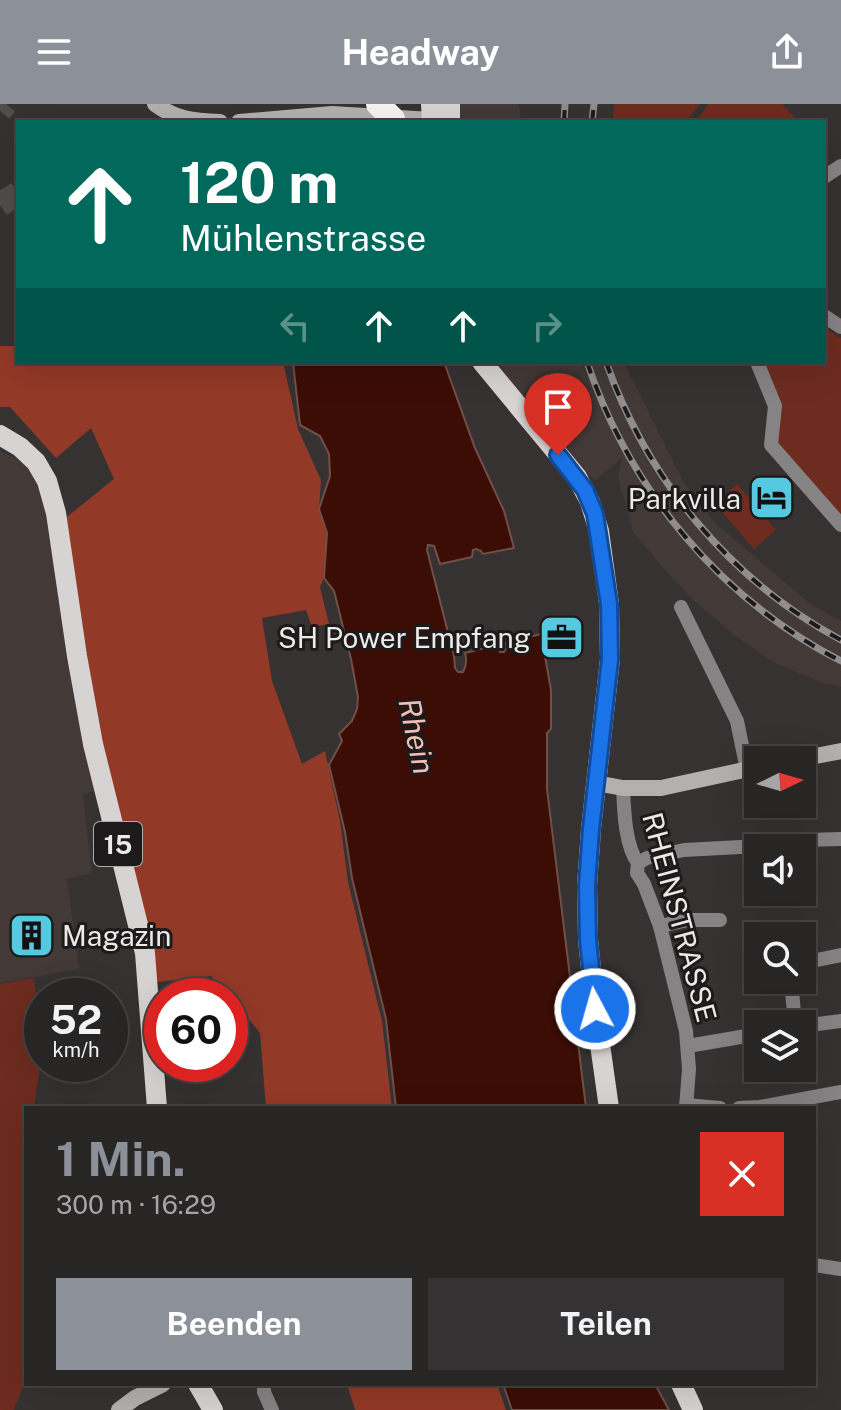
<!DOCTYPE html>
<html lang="de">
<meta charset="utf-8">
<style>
:root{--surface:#282625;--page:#343232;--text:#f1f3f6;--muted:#a5a5a7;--line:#444342;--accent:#8c9099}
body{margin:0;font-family:"Public Sans",sans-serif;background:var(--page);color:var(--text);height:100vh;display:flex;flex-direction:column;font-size:30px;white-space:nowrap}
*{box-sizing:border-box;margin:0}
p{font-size:26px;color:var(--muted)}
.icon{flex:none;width:44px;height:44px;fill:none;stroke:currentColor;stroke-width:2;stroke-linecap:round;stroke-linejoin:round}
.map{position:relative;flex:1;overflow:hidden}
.side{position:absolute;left:24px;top:1002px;width:792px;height:280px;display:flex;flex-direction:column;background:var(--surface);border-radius:0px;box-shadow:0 8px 32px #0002,0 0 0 2px var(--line)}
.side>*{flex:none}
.hud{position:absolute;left:16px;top:16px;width:810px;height:244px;border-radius:0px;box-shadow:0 8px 32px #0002,0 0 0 2px var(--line);background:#00695c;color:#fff;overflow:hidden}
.needle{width:52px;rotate:85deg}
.buttons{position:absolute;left:744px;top:642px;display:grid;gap:16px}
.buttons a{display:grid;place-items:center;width:72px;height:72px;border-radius:0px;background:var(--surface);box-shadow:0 8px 32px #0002,0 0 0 2px var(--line);font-size:40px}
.speed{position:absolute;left:24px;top:874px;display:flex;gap:16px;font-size:40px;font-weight:700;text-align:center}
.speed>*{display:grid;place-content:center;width:104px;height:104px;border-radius:50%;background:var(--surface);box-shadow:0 8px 32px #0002,0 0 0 2px var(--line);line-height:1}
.speed small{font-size:20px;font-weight:400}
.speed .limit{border:12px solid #d22;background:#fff;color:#111}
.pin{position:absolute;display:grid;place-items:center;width:68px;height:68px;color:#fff;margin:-82px -34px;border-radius:50% 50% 50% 0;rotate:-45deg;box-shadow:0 0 8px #0007}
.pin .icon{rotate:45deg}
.me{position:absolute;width:88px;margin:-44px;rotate:354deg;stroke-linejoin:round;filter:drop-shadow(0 0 6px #0008)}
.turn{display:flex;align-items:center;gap:28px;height:168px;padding:0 32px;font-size:36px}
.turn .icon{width:104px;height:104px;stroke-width:2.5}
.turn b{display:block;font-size:56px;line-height:68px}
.lanes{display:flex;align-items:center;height:76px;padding:0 32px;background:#0003;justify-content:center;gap:40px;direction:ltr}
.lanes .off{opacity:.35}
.round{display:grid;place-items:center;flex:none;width:84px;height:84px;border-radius:0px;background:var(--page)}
.head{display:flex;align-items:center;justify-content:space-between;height:136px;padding:0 32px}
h1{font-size:48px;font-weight:700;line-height:60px;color:var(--accent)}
.action{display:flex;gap:16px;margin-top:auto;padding:16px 32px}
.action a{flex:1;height:92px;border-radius:0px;background:var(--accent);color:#fff;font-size:32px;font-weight:700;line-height:92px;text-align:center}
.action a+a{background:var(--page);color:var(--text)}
header{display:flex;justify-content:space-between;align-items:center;height:104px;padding:0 32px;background:var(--accent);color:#fff;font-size:36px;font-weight:700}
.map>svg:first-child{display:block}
.built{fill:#433937}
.green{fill:#6d2c1f}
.forest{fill:#933927}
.water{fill:#3c0d05;stroke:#714f49;stroke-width:2}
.pier{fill:#353231}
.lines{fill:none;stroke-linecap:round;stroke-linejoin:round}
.highway-tunnel{stroke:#504e4d;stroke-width:24;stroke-dasharray:24 12;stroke-linecap:butt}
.street{stroke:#858383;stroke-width:14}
.secondary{stroke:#b3b0b0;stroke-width:16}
.primary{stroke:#d7d3d2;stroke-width:20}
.highway{stroke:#f7f3f2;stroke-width:24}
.rail-casing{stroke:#908d8c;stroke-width:7}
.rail{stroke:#1c1a1a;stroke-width:4;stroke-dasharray:12;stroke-linecap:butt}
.route-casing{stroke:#114b97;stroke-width:20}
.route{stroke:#1a73e8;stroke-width:14}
.labels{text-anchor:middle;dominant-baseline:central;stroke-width:6;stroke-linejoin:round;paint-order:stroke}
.shield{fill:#1c1a1a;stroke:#aeacab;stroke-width:2}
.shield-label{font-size:26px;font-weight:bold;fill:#eceae9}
.poi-label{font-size:28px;fill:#eceae9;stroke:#1c1a1a;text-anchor:end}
.street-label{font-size:28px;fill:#eceae9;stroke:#1c1a1a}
.water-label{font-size:30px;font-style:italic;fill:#f3bfb4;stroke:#1c1a1a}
</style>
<header><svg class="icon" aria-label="menu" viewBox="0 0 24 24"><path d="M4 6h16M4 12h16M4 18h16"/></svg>Headway<svg class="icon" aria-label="share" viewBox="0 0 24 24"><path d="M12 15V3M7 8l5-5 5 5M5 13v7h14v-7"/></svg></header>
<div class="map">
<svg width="841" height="1306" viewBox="0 0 841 1306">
<rect width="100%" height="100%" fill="#353231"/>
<g class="built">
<polygon points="459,0 519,0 521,18 460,18"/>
<polygon points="489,258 581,258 587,274 583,258 621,258 626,263 684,379 716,420 812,501 841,517 841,583 820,578 775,559 733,530 694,497 659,459 633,428 618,373 622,354 596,376 573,362"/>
<polygon points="0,347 41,366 104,683 83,691 92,769 67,775 79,865 0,879"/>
</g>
<g class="green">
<polygon points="614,0 700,0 685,18 613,18"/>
<polygon points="708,0 782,0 799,18 696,18"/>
<polygon points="824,223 841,234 841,413 776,341 762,258 824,258"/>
<polygon points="737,380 776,426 754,445 715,400"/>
<polygon points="33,874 42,919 42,949 34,1004 26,1004 26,1274 14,1306 0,1306 0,880"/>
</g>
<g class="forest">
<polygon points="0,242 18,242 18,258 283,258 298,325 321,376 319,405 327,429 324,474 320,483 329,520 312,523 306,506 262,514 272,577 302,660 325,647 340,717 348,778 382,917 392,1004 266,1004 260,929 230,892 211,872 148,879 58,420 114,375 91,324 56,354 10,303 0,303"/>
<polygon points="347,1280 497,1280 506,1306 355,1306"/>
</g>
<g class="water">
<path d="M293,258H444L475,344L504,407L514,444L483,450L481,447L476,445L473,446L472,453L440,460L434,442L428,441L427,446L454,552L455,564L458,568H463C467,561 467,556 465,549L497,541L500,548H504L507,543L506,539L541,530L551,586V625L547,629V685L586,1004H396L386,915L352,774L345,728L329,661L342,637L339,630L352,617L357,605L358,593L351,555L334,487L324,474L327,429L319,405L330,372L329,350L320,332L300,321Z"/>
<polygon points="503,1280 655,1280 669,1306 512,1306"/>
</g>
<polygon class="pier" points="167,0 191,5 209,6 276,0 357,0 361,18 178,18"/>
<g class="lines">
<g class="highway-tunnel">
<polyline points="0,7 6,0"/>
<polyline points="0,101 18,89"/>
</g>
<g class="street">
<polyline points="824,73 841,62"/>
<polyline points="824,212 841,223"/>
<polyline points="757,258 775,302 771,341 841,421"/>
<polyline points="681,503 737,617 747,666"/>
<path d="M623,684C624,706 625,742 638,759L637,769L644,780L660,822L686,927L689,965L686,1004"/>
<polyline points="638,759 647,754 684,746 796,740 806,736 841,735"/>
<polyline points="660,822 688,816 720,816"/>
<polyline points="802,859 841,851"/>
<polyline points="791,876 795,920"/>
<polyline points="802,922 841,917"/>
<polyline points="688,942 758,930"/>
<polyline points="686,1001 720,1004"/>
<polyline points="739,1004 760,1003 841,988"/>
<polyline points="814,1161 841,1165"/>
<polyline points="264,1280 264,1288 272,1306"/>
</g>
<g class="secondary">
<path d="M155,0C177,16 193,17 220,18"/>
<polyline points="239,18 332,10 432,16"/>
<polyline points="795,656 841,647"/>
<polyline points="596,679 623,684 661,684 758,663"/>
<polyline points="119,1306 135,1294 163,1280"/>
</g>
<g class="primary">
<polyline points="431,0 432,18"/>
<polyline points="450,18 450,0"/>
<polyline points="482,258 577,373 590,398 599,427 609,500 610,555 591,725 587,782 588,835 595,905 609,1004"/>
<polyline points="0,331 20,343 36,358 47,377 56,409 77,552 93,640 145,849 157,1004"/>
<polyline points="198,1280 213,1306"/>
<polyline points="681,1280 693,1306"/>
</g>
<polyline class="highway" points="378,0 393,15"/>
<defs>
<g id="rail">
<polyline points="564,18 565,0"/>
<polyline points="592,18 594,0"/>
<path d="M587,258C630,386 720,495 841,557"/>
<path d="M606,258C648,377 730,476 841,536"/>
</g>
</defs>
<use href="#rail" class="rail-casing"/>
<use href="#rail" class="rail"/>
</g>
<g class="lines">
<defs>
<polyline id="route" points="558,351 585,386 595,410 609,500 610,555 591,725 587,782 588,835 595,905"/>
</defs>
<use href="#route" class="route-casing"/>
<use href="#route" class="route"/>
</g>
<defs>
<symbol id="hotel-square" viewBox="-11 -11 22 22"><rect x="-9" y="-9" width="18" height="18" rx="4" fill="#56c9e0" stroke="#1c1a1a"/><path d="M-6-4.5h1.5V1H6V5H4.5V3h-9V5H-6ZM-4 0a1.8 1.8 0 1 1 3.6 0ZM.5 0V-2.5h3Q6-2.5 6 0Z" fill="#111"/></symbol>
<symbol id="office-square" viewBox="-11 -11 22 22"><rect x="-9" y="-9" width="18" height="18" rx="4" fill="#56c9e0" stroke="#1c1a1a"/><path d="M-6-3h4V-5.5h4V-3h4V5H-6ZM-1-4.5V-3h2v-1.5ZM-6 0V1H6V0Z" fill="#111"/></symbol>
<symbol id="building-square" viewBox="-11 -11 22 22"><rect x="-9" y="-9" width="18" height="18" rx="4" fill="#56c9e0" stroke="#1c1a1a"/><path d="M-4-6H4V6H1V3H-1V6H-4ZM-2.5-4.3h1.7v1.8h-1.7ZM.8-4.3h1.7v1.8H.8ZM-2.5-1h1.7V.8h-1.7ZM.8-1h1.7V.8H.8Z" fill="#111"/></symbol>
</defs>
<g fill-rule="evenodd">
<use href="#hotel-square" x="746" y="368" width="51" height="51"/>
<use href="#office-square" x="536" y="508" width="51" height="51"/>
<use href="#building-square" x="6" y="806" width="51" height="51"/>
</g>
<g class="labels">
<rect class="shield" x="94" y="718" width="48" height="44" rx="6"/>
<g class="shield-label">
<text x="118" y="740">15</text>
</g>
<g class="poi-label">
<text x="741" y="394">Parkvilla</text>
<text x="531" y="533">SH Power Empfang</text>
<text x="62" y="831" text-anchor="start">Magazin</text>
</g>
<g class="street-label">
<text transform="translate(680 813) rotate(75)">RHEINSTRASSE</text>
</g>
<g class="water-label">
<text transform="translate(417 632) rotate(78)">Rhein</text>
</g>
</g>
</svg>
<div class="buttons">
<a><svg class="needle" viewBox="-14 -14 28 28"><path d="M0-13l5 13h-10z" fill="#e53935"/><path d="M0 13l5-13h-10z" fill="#a5a5a7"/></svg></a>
<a><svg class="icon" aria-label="sound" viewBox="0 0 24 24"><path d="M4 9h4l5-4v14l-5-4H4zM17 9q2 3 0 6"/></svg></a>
<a><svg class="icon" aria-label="search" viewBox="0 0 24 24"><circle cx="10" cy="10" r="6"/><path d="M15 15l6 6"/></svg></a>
<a><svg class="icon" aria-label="layers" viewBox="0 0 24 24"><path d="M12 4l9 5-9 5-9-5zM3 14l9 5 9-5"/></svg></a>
</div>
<div class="speed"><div>52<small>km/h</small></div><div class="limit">60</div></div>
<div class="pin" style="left:558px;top:351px;background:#d93025"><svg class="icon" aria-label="arrive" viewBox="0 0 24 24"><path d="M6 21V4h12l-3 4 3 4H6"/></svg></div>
<svg class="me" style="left:595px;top:905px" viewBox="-20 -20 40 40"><circle r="17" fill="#1a73e8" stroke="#fff" stroke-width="3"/><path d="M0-11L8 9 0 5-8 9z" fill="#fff"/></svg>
<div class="hud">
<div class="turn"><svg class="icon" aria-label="ahead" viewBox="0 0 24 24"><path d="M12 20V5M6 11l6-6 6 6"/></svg><div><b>120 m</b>Mühlenstrasse</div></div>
<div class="lanes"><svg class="icon off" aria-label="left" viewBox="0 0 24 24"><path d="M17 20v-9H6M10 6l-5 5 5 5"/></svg><svg class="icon" aria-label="ahead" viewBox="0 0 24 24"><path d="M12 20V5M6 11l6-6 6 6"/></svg><svg class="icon" aria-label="ahead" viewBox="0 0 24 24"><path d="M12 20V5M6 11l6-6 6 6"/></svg><svg class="icon off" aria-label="right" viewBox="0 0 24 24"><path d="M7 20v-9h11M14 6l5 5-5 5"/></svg></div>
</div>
<section class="side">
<div class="head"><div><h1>1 Min.</h1><p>300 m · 16:29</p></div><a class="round" style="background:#d93025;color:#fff"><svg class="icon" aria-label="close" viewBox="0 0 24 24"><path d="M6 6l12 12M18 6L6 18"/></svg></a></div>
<div class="action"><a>Beenden</a><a>Teilen</a></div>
</section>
</div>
